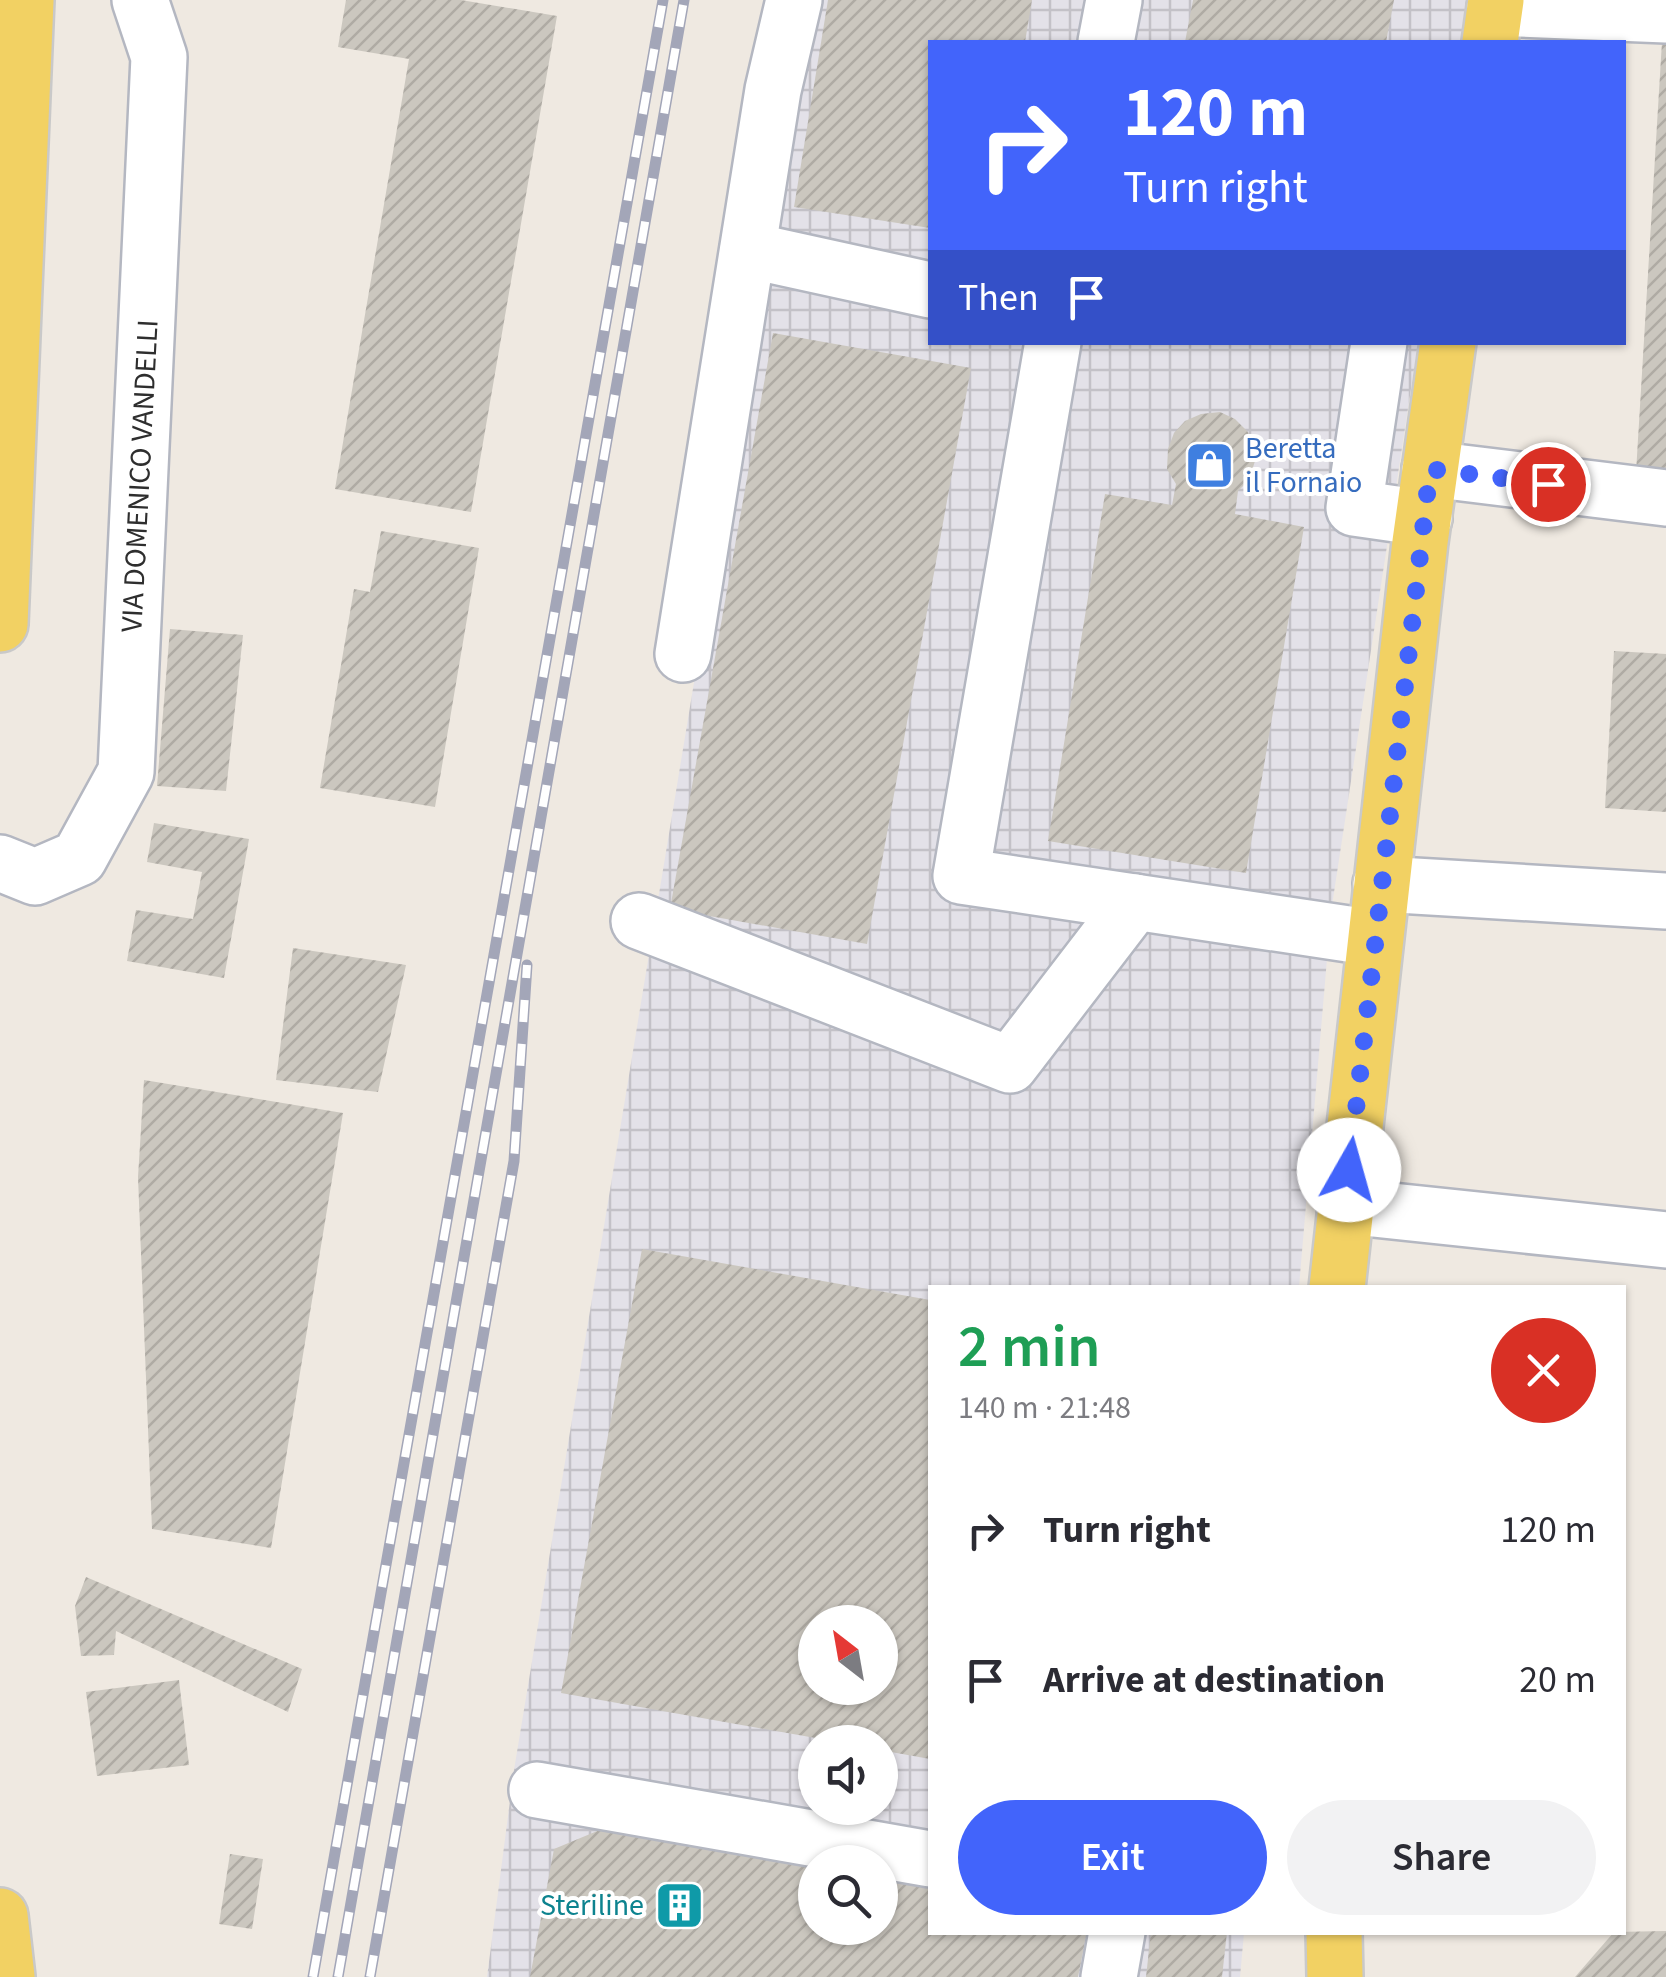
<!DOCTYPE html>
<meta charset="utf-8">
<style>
:root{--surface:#fff;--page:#f2f2f3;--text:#2b2b33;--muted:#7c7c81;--accent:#4264fb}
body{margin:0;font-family:"Source Sans 3",sans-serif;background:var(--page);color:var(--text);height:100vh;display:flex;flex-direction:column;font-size:38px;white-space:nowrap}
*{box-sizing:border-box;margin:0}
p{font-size:32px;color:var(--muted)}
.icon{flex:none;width:55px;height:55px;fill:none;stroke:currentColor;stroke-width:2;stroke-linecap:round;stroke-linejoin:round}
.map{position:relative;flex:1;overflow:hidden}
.drawer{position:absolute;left:928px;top:1285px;width:698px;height:650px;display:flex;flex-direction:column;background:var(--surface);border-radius:0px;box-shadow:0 2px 8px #0004}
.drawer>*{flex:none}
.guide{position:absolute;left:928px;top:40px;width:698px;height:305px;border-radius:0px;box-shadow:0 2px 8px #0004;background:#4264fb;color:#fff;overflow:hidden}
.needle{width:65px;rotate:329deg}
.tools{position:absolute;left:798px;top:1605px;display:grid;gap:20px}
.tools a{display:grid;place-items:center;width:100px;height:100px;border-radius:50%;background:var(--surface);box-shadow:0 2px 8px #0004;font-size:50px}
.pin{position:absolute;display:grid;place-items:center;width:85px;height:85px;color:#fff;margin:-42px;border:5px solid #fff;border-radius:50%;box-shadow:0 2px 10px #0007}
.me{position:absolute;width:110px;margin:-55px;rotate:7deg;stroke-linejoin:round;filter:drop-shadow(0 0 8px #0008)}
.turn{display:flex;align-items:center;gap:35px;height:210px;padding:0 30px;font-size:45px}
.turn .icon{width:130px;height:130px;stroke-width:2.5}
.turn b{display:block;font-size:70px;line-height:85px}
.then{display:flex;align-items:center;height:95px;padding:0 30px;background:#0003;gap:20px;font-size:38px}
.round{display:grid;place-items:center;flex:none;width:105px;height:105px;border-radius:52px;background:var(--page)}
.head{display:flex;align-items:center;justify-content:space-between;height:170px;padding:0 30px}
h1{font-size:60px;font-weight:600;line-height:75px;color:#1e9e55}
.button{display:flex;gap:20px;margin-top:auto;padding:20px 30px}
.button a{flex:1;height:115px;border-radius:60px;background:var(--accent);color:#fff;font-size:40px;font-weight:600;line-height:115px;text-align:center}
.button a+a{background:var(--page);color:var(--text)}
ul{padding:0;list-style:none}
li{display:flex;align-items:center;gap:30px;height:150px;padding:0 30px}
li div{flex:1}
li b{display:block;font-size:38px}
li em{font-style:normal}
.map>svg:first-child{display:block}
.industrial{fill:url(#industrial-grid);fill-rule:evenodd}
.building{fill:url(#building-hatch);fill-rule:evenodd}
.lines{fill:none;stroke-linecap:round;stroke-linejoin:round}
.minor-casing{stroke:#b4b7c1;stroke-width:60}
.major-casing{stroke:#c9c9c9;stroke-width:60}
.minor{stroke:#fff;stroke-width:55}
.major{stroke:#f2d163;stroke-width:55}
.rail-casing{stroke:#a3a6b8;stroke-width:11}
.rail{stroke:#fff;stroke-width:8;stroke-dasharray:22;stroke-linecap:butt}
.route{stroke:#4264fb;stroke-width:18;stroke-dasharray:0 32.4}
.labels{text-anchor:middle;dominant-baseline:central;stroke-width:8;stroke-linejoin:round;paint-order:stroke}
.shop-label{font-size:30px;fill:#366cbe;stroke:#fff;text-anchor:start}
.street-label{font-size:30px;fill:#2e2e2e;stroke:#fff}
.culture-label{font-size:30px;fill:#0d838f;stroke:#fff;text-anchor:end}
</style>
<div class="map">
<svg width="1666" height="1977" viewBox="0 0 1666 1977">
<defs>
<pattern id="industrial-grid" width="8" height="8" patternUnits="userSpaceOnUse" patternTransform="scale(2.5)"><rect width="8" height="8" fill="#e3e1e8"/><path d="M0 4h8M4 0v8" fill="none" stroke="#c3c1c7"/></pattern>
<pattern id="building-hatch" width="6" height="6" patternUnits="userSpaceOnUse" patternTransform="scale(2.5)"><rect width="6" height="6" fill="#cbc7bf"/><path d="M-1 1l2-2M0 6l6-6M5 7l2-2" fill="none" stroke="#afaba4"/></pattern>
</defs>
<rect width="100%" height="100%" fill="#efe9e1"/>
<path class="industrial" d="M807,0H1470L1463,42H930V342L1418,343L1331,912L1299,1287L930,1288V1932L1244,1933L1240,1977H487L514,1770ZM815,1622H880V1688H815ZM815,1742H880V1808H815ZM815,1862H880V1928H815Z"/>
<g class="building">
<polygon points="346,0 461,0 557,16 471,512 335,489 409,59 338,47"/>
<polygon points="828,0 1032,0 1025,42 930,42 930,228 794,207"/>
<polygon points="1193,0 1394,0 1386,42 1185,42"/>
<polygon points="1663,25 1666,25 1666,490 1635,489"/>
<polygon points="773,333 971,368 867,944 670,909"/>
<polygon points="1220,412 1235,419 1248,432 1254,449 1255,461 1249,480 1238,491 1235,514 1304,527 1246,873 1048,841 1105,494 1172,505 1176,484 1167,469 1168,449 1174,433 1185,421 1201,414"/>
<polygon points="381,531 479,548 435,807 320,788 354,589 370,592"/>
<polygon points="170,629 243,635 226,791 157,786"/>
<polygon points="1614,651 1666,654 1666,812 1605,808"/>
<polygon points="154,823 249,839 224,978 127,961 136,910 193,919 202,872 147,862"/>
<polygon points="293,948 406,965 378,1092 276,1080"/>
<polygon points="144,1080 343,1113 271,1548 152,1529 138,1177"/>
<path d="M642,1249L930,1300V1759L880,1750V1742H838L561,1693ZM815,1622H880V1688H815Z"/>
<polygon points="86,1577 302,1669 288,1712 116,1631 114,1655 81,1656 75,1606"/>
<polygon points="179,1680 189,1765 97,1776 86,1692"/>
<polygon points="614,1824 815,1862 815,1928 880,1928 880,1874 930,1883 930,1932 1087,1932 1078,1977 530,1977 554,1849"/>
<polygon points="230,1854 263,1859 252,1929 219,1924"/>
<polygon points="1666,1931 1666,1977 1575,1977 1614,1932"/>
<polygon points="1151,1932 1227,1932 1222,1977 1146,1977"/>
</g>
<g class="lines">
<defs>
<g id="minor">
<polyline points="1495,8 1666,15"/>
<polyline points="1106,42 1114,0"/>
<polyline points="748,250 930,290"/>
<polyline points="1053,342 961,876 1375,938"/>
<polyline points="1379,342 1354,508 1424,518"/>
<polyline points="1430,469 1666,498"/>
<polyline points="683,654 773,90 794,0"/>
<polyline points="0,863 35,877 79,858 126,772 159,57 140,0"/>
<polyline points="1381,884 1666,901"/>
<polyline points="639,921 1010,1065 1135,902"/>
<polyline points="1345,1206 1666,1240"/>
<polyline points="537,1790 930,1859"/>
<polyline points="1109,1977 1117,1932"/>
</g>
<g id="major">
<polyline points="1490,42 1496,0"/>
<polyline points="0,624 26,0"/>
<polyline points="1337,1288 1420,542 1448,342"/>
<polyline points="0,1916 7,1977"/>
<polyline points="1334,1932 1335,1977"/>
</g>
</defs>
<use href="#minor" class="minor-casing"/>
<use href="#major" class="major-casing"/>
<use href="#minor" class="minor"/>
<use href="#major" class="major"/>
<defs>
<g id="rail">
<polyline points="313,1977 663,0"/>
<polyline points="338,1977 684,0"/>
<polyline points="370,1977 514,1161 527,965"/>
</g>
</defs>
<use href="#rail" class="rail-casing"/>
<use href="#rail" class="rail"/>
</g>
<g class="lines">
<polyline class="route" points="1349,1170 1430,469 1548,484"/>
</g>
<defs>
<symbol id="shop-square" viewBox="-11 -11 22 22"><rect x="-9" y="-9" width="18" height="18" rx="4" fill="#3f7fe0" stroke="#fff"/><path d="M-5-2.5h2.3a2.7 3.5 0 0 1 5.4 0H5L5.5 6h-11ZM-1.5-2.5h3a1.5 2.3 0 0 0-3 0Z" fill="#fff"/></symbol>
<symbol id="building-square" viewBox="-11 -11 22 22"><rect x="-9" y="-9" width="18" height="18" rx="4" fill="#0f9aa8" stroke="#fff"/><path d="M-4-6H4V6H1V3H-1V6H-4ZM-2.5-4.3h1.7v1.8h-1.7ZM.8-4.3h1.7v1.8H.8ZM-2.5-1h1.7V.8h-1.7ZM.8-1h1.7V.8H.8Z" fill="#fff"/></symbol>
</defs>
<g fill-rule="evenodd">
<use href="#shop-square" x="1182" y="438" width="55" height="55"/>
<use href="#building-square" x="652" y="1878" width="55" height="55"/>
</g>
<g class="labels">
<g class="shop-label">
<text x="1245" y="448">Beretta<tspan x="1245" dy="34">il Fornaio</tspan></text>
</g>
<g class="street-label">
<text transform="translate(140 476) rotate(-87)">VIA DOMENICO VANDELLI</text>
</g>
<g class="culture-label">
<text x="644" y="1905">Steriline</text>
</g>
</g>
</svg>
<div class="tools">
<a><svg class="needle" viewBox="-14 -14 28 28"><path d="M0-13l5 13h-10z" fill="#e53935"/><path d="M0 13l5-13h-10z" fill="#7c7c81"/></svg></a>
<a><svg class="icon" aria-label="sound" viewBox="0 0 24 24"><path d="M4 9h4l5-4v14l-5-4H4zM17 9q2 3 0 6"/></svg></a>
<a><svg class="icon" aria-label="search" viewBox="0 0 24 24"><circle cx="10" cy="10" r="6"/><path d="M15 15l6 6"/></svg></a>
</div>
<div class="pin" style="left:1548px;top:484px;background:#d93025"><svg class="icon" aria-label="arrive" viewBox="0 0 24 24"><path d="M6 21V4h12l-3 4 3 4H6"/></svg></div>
<svg class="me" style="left:1349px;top:1170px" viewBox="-20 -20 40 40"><circle r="19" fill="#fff"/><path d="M0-13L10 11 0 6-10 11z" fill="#4264fb"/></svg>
<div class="guide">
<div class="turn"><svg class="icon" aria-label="right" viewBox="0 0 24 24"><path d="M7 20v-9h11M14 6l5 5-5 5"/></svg><div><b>120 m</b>Turn right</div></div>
<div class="then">Then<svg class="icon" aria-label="arrive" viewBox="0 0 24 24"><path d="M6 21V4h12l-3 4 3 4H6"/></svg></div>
</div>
<section class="drawer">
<div class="head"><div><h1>2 min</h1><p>140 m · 21:48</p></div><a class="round" style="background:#d93025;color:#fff"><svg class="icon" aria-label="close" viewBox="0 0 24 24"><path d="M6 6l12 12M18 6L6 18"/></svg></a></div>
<ul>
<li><svg class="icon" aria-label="right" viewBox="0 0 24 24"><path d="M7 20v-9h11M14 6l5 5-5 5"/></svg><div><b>Turn right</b></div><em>120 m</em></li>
<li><svg class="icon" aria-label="arrive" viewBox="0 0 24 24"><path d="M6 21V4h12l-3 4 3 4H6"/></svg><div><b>Arrive at destination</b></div><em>20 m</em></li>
</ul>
<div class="button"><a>Exit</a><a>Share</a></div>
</section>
</div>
